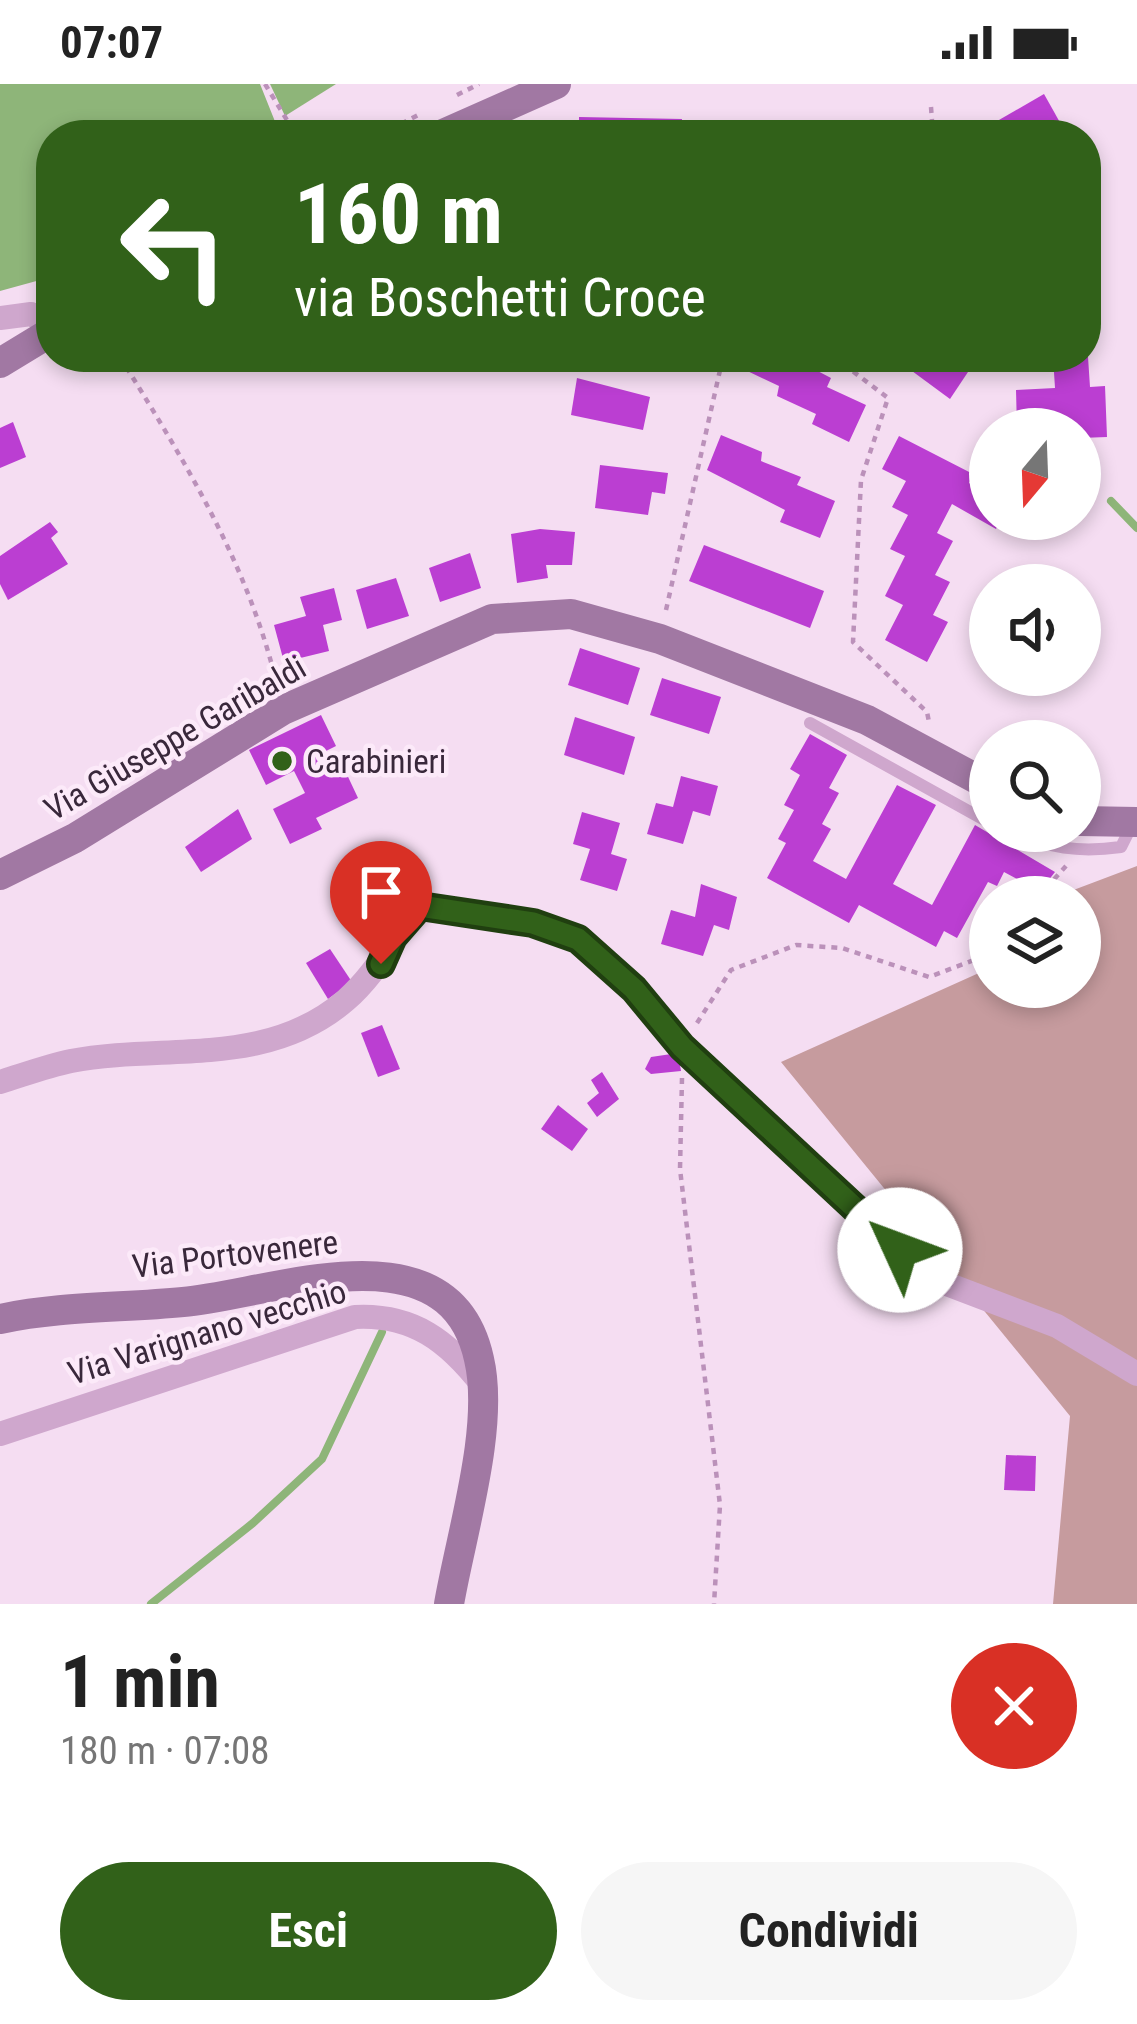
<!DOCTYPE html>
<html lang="it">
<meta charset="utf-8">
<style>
:root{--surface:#fff;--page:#f6f6f6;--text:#222;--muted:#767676;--accent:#316119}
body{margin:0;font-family:"Roboto Condensed",sans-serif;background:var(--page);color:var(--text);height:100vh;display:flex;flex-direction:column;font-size:45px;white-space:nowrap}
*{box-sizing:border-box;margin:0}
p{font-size:39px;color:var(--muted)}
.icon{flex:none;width:66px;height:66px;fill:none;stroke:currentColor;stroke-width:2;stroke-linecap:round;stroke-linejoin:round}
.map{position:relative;height:1520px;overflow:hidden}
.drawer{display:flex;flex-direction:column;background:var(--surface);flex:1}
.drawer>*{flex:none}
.banner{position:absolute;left:36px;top:36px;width:1065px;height:252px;border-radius:48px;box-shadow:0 6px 18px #0003;background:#316119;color:#fff;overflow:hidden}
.needle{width:78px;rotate:199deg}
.tools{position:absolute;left:969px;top:324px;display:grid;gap:24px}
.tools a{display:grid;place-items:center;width:132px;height:132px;border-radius:50%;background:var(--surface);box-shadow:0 6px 18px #0003;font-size:60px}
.pin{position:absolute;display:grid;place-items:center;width:102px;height:102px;color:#fff;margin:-123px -51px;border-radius:50% 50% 50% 0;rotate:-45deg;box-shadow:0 0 12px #0007}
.pin .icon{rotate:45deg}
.me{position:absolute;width:132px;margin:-66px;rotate:313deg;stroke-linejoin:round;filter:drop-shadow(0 0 9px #0008)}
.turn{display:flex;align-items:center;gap:42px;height:252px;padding:0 60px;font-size:54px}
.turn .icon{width:156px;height:156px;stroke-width:2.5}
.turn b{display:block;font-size:84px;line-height:102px}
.round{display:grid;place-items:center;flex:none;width:126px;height:126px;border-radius:63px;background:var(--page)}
.head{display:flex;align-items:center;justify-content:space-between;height:204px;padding:0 60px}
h1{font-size:72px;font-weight:700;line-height:90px}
.cta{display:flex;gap:24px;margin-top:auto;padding:24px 60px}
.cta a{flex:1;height:138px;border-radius:72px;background:var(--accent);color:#fff;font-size:48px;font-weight:700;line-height:138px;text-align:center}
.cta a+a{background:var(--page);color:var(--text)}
.status{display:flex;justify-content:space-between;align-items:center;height:84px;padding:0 60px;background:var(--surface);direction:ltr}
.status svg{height:33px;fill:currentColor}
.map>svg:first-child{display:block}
.green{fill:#c69b9e}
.water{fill:#8eb579}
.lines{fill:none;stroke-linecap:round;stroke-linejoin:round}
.stream{stroke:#8eb579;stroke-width:8}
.building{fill:#bb3ed2}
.path{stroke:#bb91ba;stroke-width:4.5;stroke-dasharray:6 6;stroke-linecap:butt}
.lane{stroke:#cfa7cd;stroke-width:12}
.street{stroke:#cfa7cd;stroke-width:24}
.secondary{stroke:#a178a3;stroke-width:30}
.route-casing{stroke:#203f10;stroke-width:30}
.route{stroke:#316119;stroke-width:21}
.poi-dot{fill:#316119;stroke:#fceaf9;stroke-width:4.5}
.labels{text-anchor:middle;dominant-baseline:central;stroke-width:9;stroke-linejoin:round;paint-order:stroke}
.street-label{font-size:33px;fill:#39283b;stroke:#fceaf9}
.poi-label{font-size:33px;fill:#39283b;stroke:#fceaf9;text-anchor:start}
</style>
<div class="status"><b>07:07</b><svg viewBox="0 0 49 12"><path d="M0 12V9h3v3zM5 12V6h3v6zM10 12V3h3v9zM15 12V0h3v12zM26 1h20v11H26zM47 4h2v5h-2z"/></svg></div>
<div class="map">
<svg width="1137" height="1520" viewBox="0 0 1137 1520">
<rect width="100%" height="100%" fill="#f5ddf2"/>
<polygon class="green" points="1137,782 1137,1520 1053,1520 1070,1332 781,978 990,884 990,903 1080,903 1080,813 1055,813"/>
<g class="water">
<polygon points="0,0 260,0 278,45 272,51 256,40 248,47 251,51 51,51 51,193 0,207"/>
<polygon points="270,0 336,0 285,32"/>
</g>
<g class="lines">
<g class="stream">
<polyline points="1111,417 1137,444"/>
<polyline points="151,1520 253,1439 322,1375 382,1248"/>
</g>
</g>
<g class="building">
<polygon points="1044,10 1067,51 998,51 992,40"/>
<polygon points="579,33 682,35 681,51 579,51"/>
<polygon points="781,40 915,47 915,51 781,51"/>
<polygon points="379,273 458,273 455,286"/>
<polygon points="743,273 791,273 831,294 827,303 866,321 849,358 812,340 816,330 777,312 779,302 739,283"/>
<polygon points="893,273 978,273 950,315"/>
<polygon points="1053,273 1088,273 1090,303 1105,302 1107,353 1080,354 1080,345 1017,345 1016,306 1055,304"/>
<polygon points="577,294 650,313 643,346 571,331"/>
<polygon points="13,338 26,373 0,384 0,344"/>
<polygon points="721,351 762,368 761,377 801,393 797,401 835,417 820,454 780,438 785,426 707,386"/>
<polygon points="899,352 973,390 969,399 990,410 990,435 1001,435 996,445 952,420 937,449 953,457 935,491 950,498 933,531 948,538 927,578 885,556 903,521 885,512 905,472 890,465 908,431 892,423 906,397 882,385"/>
<polygon points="600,381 668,389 665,410 652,408 648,431 595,424"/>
<polygon points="50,438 58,448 51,454 68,480 8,516 0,500 0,472"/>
<polygon points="540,445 575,448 572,481 546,481 548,494 517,499 511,450"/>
<polygon points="704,461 824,507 810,544 689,497"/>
<polygon points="470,469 481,504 440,518 429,484"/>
<polygon points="396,494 409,532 367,545 356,506"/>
<polygon points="334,504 342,536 323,541 329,567 284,578 274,541 306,532 300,513"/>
<polygon points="580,564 640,584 628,621 568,601"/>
<polygon points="662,594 721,613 709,650 650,631"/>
<polygon points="321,631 336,662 318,671 326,687 342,680 358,714 316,734 322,745 290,760 273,725 305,709 294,687 266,701 249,666"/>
<polygon points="575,633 635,653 624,691 564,671"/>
<polygon points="810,650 847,671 829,704 839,709 822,740 831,745 813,777 846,795 897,701 936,721 893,800 932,821 975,741 1055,788 1040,807 1004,788 997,802 988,798 957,854 944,847 936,863 859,821 849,839 767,794 786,759 778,755 794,726 784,721 800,691 790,685"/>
<polygon points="681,692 718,702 710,732 693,727 683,760 647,750 656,719 673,723"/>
<polygon points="238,725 252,755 201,788 185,763"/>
<polygon points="582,728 620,739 611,770 627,775 617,807 580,796 590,765 573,760"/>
<polygon points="701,800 737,813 729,846 714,841 703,872 661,860 671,826 695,833"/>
<polygon points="330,865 352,898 328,915 306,879"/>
<polygon points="382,941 400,985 378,993 361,949"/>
<polygon points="678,969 681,987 651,990 645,985 651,973"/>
<polygon points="602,988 619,1015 597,1033 587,1019 599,1009 591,996"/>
<polygon points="558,1021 588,1045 572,1067 541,1045"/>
<polygon points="1006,1371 1036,1372 1035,1407 1004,1406"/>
</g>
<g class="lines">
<g class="path">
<polyline points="265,0 296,51"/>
<polyline points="457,11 479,0"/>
<polyline points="931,23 933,51"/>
<polyline points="380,51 420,30"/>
<path d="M120,273C184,376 247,478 276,597"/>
<polyline points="834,273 888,314 861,396 853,558 927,628 929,638"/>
<polyline points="666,526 723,273"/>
<polyline points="1038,813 1066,782"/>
<polyline points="697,939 731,886 796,861 842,864 929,893 982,873 990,862"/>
<polyline points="682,994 680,1085 720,1421 714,1520"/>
</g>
<g class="lane">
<polyline points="810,639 990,739"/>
<path d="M1009,747C1049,764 1078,769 1121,763L1133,739"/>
</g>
<g class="street">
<polyline points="0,234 31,230 51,241"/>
<path d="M0,998C23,991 47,982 71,977C165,959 266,985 346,916C377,889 394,853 420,822L533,839L577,855L634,905L682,963L931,1194L1057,1242L1137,1290"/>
<path d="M0,1350L355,1233C413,1230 448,1257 483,1302"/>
</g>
<g class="secondary">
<polyline points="441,51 556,0"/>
<polyline points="0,279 51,248"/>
<polyline points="1080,737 1137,738"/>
<polyline points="0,791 75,754 283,626 492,535 571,530 660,555 867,636 990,702"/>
<path d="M0,1235C60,1222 122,1224 183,1218C273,1210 449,1138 479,1275C495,1343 461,1450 449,1520"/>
</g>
</g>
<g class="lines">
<defs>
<polyline id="route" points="381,880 393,853 420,822 533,839 578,855 634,905 682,963 900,1166"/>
</defs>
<use href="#route" class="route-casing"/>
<use href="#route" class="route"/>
</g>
<circle class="poi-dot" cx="282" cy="677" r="12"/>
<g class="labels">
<g class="street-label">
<text transform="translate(175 654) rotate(-30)">Via Giuseppe Garibaldi</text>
<text transform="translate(235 1170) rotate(-7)">Via Portovenere</text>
<text transform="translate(207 1248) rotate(-17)">Via Varignano vecchio</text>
</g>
<g class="poi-label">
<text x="306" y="677">Carabinieri</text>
</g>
</g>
</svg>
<div class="tools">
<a><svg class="needle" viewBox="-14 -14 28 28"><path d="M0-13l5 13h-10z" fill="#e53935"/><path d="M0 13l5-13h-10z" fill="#767676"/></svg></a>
<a><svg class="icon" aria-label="sound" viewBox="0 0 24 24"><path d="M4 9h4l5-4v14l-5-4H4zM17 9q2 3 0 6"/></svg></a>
<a><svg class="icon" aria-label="search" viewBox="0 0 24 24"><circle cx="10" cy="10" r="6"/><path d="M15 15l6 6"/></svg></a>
<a><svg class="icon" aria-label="layers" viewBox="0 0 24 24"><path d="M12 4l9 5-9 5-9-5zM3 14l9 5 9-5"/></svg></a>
</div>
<div class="pin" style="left:381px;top:880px;background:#d93025"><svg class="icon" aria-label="arrive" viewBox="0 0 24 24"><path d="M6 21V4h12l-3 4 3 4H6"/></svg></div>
<svg class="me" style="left:900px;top:1166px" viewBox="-20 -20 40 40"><circle r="19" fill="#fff"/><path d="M0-13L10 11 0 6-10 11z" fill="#316119"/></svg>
<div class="banner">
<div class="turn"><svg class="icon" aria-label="left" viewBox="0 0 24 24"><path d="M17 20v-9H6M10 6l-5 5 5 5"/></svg><div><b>160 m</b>via Boschetti Croce</div></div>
</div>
</div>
<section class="drawer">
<div class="head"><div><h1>1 min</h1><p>180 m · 07:08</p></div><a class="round" style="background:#d93025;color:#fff"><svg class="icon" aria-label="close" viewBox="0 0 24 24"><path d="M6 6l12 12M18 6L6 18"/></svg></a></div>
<div class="cta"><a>Esci</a><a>Condividi</a></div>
</section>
